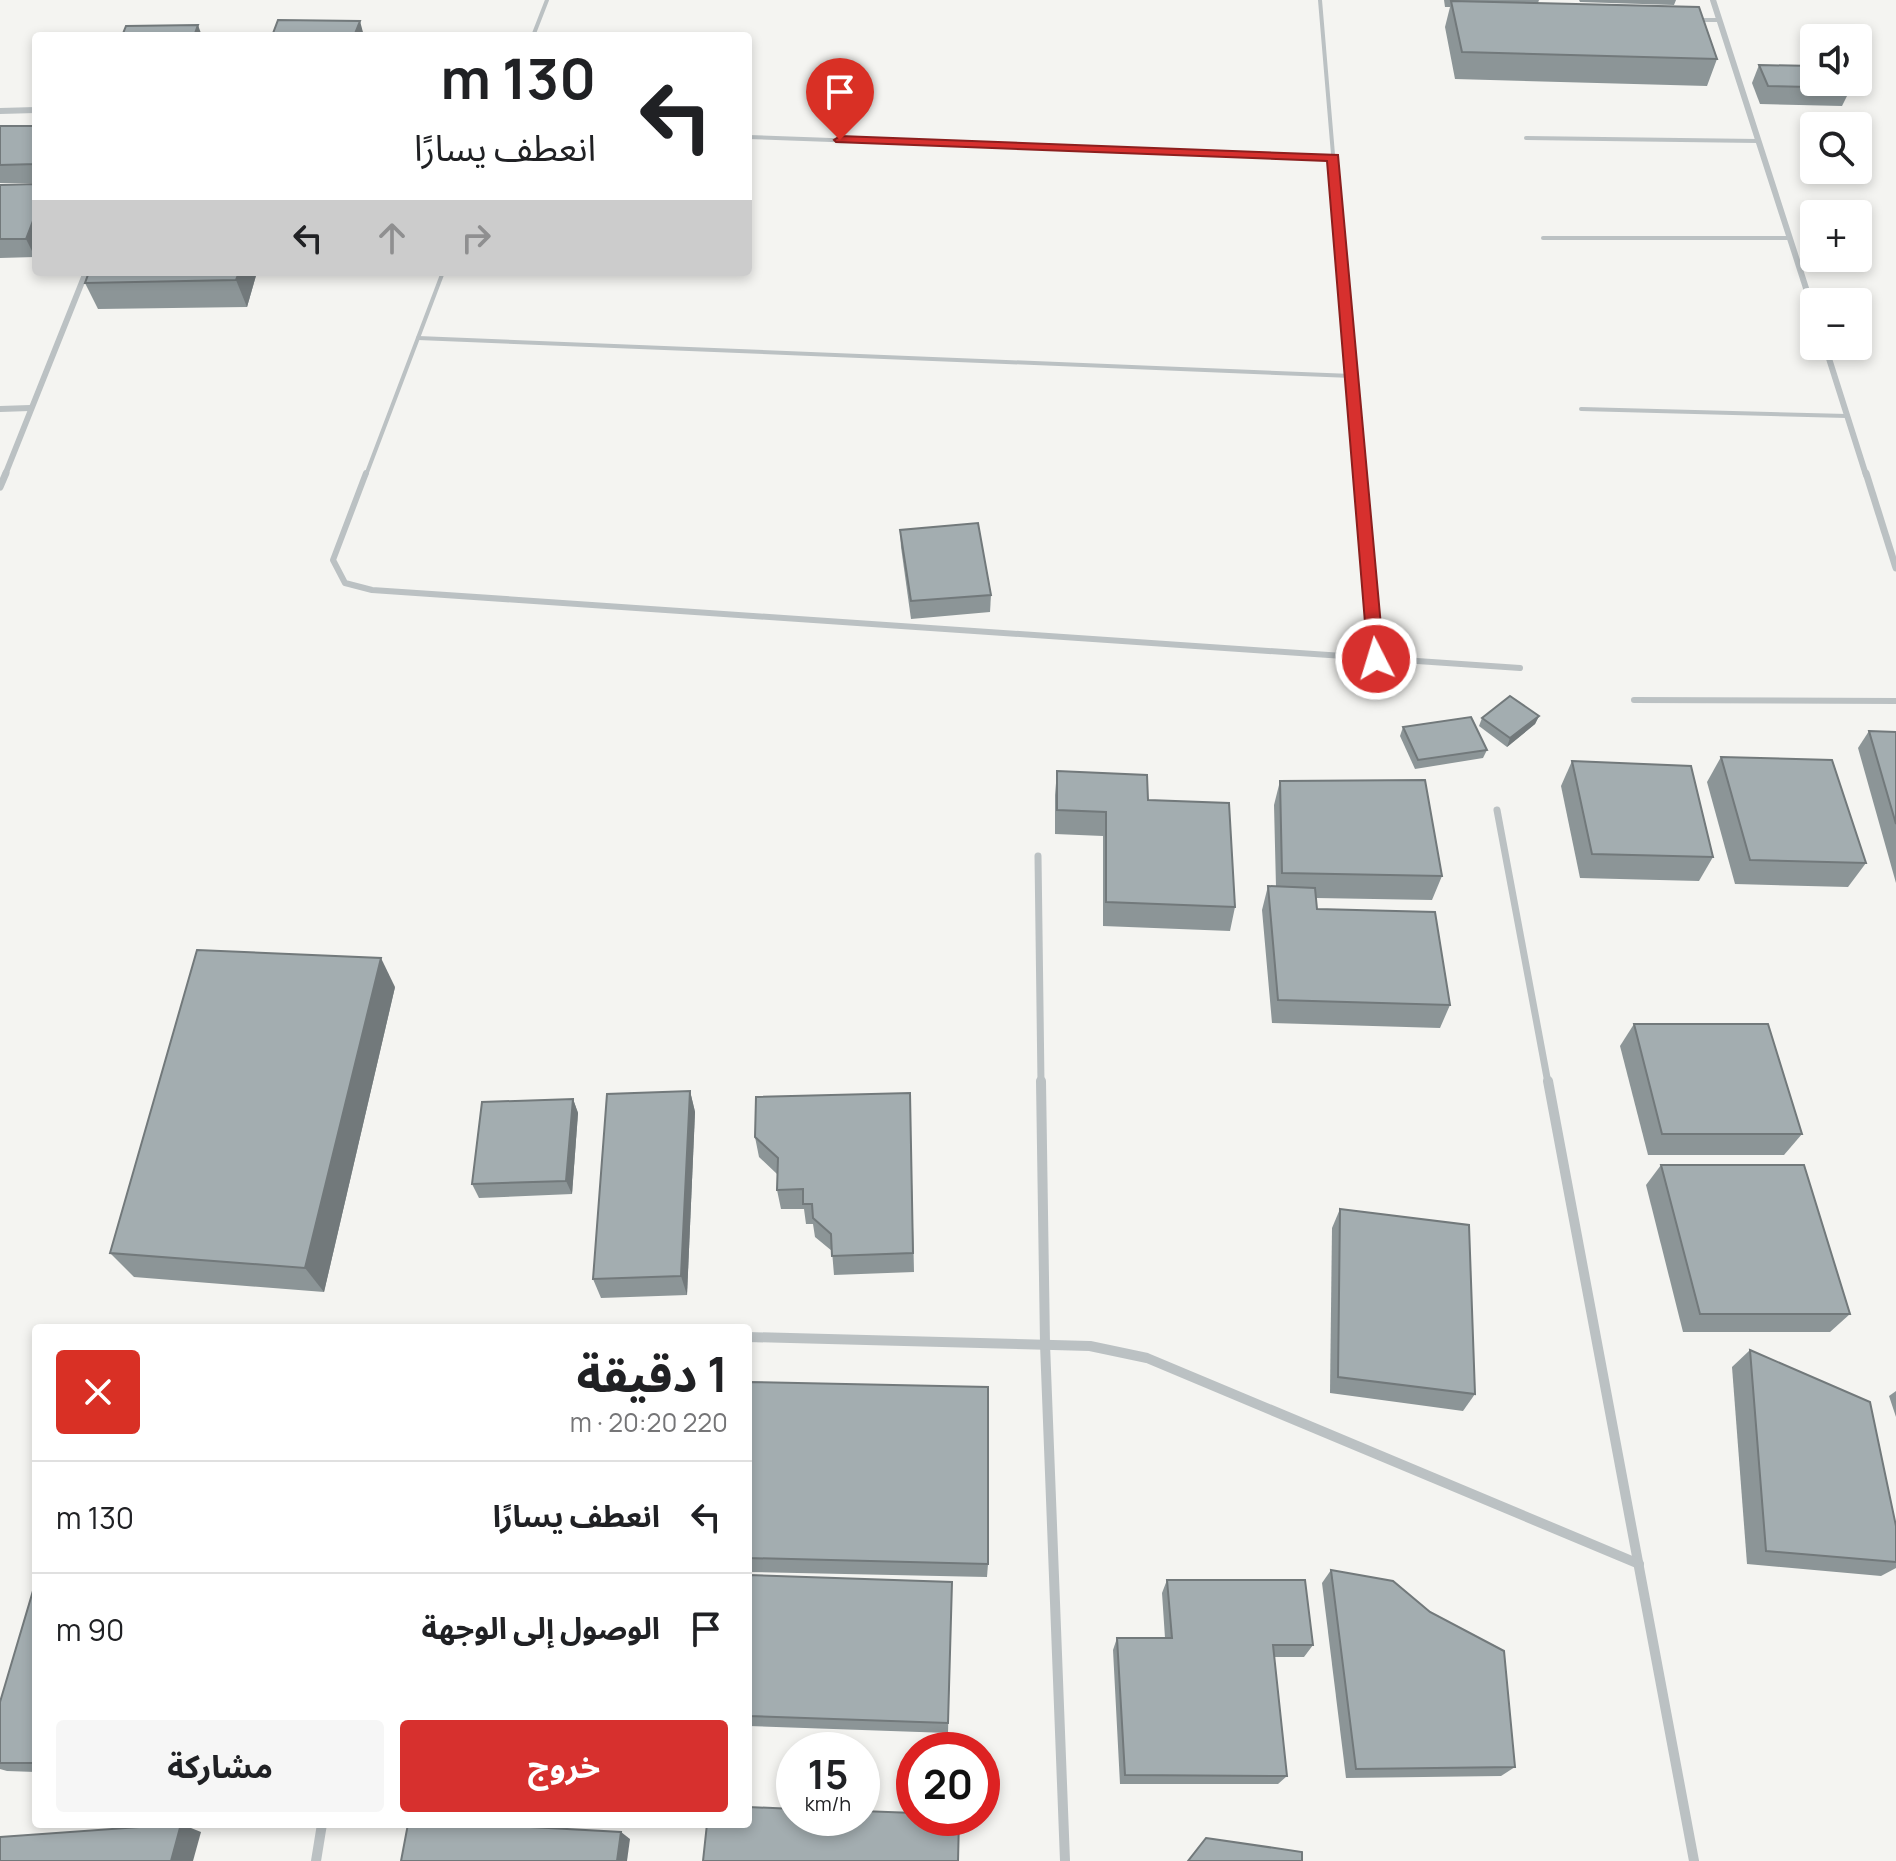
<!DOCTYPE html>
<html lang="ar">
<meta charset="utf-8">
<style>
:root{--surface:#fff;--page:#f6f6f6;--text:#202124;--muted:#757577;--line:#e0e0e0;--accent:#d7302e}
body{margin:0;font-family:Manrope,"Noto Sans Arabic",sans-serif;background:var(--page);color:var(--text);direction:rtl;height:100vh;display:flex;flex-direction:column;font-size:30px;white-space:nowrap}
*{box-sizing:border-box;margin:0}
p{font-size:26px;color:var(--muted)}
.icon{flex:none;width:44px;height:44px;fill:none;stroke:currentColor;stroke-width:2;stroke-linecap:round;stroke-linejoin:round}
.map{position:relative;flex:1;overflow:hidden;direction:ltr}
.sheet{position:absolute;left:32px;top:1324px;width:720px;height:504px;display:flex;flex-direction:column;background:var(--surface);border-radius:8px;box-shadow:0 4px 12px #0003;direction:rtl}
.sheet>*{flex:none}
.guide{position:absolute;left:32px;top:32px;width:720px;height:244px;border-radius:8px;box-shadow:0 4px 12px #0003;direction:rtl;background:#fff;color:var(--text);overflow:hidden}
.fabs{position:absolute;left:1800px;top:24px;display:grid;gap:16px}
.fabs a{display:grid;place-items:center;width:72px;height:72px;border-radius:8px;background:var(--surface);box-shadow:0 4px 12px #0003;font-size:40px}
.speed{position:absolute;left:776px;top:1732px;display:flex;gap:16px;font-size:40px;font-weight:700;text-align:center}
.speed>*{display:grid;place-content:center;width:104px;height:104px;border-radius:50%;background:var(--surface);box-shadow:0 4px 12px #0003;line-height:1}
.speed small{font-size:20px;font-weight:400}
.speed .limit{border:12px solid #d22;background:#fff;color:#111}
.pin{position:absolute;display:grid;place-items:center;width:68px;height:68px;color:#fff;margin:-82px -34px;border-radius:50% 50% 50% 0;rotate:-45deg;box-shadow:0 0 8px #0007}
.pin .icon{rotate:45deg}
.me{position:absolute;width:88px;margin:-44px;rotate:355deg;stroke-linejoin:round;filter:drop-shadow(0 0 6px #0008)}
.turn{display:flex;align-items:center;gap:28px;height:168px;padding:0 24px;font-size:36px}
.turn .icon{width:104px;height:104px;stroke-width:2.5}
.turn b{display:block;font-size:56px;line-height:68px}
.lanes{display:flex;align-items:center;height:76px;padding:0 24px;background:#0003;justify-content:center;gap:40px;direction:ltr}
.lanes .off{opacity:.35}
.round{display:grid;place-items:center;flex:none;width:84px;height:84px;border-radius:8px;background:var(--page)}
.summary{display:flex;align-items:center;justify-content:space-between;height:136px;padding:0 24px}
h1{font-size:48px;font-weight:700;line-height:60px}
.button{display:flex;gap:16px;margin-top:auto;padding:16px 24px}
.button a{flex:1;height:92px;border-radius:8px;background:var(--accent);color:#fff;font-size:32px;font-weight:700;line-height:92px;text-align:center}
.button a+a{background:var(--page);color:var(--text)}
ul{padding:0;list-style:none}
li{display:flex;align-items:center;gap:24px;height:112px;padding:0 24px;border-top:2px solid var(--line)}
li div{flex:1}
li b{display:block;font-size:30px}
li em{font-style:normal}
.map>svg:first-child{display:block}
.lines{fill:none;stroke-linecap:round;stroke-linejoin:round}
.service-far1{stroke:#bbc1c3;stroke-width:4}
.service{stroke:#bbc1c3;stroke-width:6}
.minor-far2{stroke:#bbc1c3;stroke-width:6}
.minor-far1{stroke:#bbc1c3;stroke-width:7}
.minor{stroke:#bbc1c3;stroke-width:10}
.wall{fill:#8c9597}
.shaded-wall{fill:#72797b}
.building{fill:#a3adb0;stroke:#72797b;stroke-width:2}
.route{fill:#d7302e;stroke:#8c1f1e;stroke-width:2}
</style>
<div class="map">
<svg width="1896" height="1861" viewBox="0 0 1896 1861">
<rect width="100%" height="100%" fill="#f4f4f1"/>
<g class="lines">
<g class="service-far1">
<polyline points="1320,0 1360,475"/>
<polyline points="1696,20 1720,20"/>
<polyline points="533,36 547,0"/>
<polyline points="748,137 1333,158"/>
<polyline points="1526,138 1758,141"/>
<polyline points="1543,238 1790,238"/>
<polyline points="418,338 1352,376"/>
<polyline points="1581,409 1847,416"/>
<polyline points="366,475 443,272"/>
</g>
<g class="service">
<polyline points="366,473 333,560 345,583 372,590 1520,668"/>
<polyline points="1360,473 1376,659"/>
<polyline points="1634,700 1896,701"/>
</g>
<g class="minor-far2">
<polyline points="1713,0 1814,313"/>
<polyline points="0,111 36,110"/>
<polyline points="1825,346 1866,475"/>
<polyline points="0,409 30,408"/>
<polyline points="5,475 86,272"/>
</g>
<g class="minor-far1">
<polyline points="1866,473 1896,568"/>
<polyline points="0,487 6,473"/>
<polyline points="1497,810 1548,1083"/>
<polyline points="1038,856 1041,1083"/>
</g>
<g class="minor">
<polyline points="1041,1081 1045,1344 1065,1861"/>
<polyline points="1548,1081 1694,1861"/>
<polyline points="748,1337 1090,1346 1147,1358 1639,1564"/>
<polyline points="316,1861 322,1824"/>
</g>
</g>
<g class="wall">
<polygon points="1444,0 1539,0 1538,3 1717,59 1707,86 1455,79 1445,27 1450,7 1445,7"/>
<polygon points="1579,0 1676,0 1674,5 1580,2"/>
<polygon points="1759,65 1851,88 1842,106 1760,104 1752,83"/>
<rect x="0" y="126" width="36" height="57"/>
<polygon points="36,184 36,254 35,257 0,258 0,185"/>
<polygon points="89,272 257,272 247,307 98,309 85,283"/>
<polygon points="900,530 991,595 990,612 911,619 901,547"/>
<polygon points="1539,716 1535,724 1507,747 1479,726 1482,718"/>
<polygon points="1403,727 1487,750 1483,758 1415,769 1400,736"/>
<polygon points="1869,731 1896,732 1896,883 1858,748"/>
<polygon points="1721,757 1866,863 1848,887 1735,884 1707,782"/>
<polygon points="1572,761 1713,857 1699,881 1580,878 1561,786"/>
<polygon points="1057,771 1148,800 1235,907 1230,931 1103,926 1103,836 1055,834 1055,795"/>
<polygon points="1280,781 1442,876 1432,900 1316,898 1317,909 1450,1005 1440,1028 1272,1023 1262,910 1268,886 1276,887 1274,805"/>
<polygon points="395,987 324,1292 134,1277 110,1253"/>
<polygon points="1634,1024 1802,1134 1784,1155 1648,1155 1620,1046"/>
<polygon points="690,1091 695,1112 687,1295 601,1298 593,1279"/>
<polygon points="910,1093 914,1272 834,1275 832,1251 815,1237 813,1224 806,1224 804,1209 781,1209 777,1190 777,1174 759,1157 755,1137"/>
<polygon points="573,1099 578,1113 572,1194 479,1198 472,1184"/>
<polygon points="1661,1165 1850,1314 1830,1332 1683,1332 1646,1185"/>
<polygon points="1340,1209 1475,1394 1463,1411 1330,1393 1332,1228"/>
<polygon points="1750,1350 1896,1526 1896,1568 1881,1576 1747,1564 1732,1367"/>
<polygon points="748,1382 988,1564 987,1577 748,1572"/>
<polygon points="1896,1391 1896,1417 1889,1396"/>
<polygon points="1331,1570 1515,1767 1501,1776 1346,1778 1322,1583"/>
<polygon points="748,1575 952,1582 948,1733 748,1726"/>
<polygon points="1167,1580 1313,1645 1304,1657 1274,1657 1287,1776 1278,1784 1120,1784 1113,1650 1117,1638 1165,1638 1162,1593"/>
<polygon points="36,1584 36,1772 7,1771 0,1769 0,1702"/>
</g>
<g class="shaded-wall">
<polygon points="360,21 364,36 354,36"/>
<polygon points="198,25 202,36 194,36"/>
<polygon points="36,213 36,254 35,257 26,239"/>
<polygon points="239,272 257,272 247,307 236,280"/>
<polygon points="1539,716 1535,724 1507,747 1510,738"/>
<polygon points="381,958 395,987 324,1292 305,1268"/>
<polygon points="690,1091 695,1112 687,1295 681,1276"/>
<polygon points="573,1099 578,1113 572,1194 566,1181"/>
<polygon points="181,1824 201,1832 193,1861 171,1861"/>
<polygon points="621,1832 630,1839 627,1861 617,1861"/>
</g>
<g class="building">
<polygon points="1451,1 1699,7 1717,59 1462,52"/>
<polygon points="278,20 360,21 354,36 272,36"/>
<polygon points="198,25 194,36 122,36 126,26"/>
<polygon points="1759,65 1814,66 1814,82 1848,82 1851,88 1768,86"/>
<polygon points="0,126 36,126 36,164 0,165"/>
<polygon points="36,184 36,213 26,239 0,239 0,185"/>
<polygon points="89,272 239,272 236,280 85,283"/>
<polygon points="978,523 991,595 911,601 900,530"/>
<polygon points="1510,696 1539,716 1510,738 1482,718"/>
<polygon points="1471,717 1487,750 1418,760 1403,727"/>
<polygon points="1869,731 1896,732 1896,824"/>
<polygon points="1721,757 1832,760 1866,863 1750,860"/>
<polygon points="1572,761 1691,766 1713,857 1592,854"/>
<polygon points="1057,771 1147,775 1148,800 1229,803 1235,907 1106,902 1106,812 1057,810"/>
<polygon points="1425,780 1442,876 1282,873 1280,781"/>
<polygon points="1268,886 1315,888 1317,909 1435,912 1450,1005 1278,1000"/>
<polygon points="197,950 381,958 305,1268 110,1253"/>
<polygon points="1634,1024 1768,1024 1802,1134 1662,1134"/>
<polygon points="690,1091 681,1276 593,1279 607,1094"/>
<polygon points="910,1093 913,1253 832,1256 831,1234 813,1218 812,1204 803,1204 803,1189 777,1190 778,1158 755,1137 756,1097"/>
<polygon points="573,1099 566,1181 472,1184 482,1102"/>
<polygon points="1661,1165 1804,1165 1850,1314 1700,1314"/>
<polygon points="1340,1209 1469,1225 1475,1394 1338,1377"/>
<polygon points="1750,1350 1870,1402 1896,1526 1896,1562 1766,1551"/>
<polygon points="748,1382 988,1387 988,1564 748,1558"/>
<polygon points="1331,1570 1393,1581 1430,1612 1504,1651 1515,1767 1356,1769"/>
<polygon points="748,1575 952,1582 948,1723 748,1716"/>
<polygon points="1167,1580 1305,1580 1313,1645 1273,1645 1287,1776 1125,1775 1117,1638 1172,1638"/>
<polygon points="35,1584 36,1584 36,1763 0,1763 0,1702"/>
<polygon points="748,1807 794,1809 794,1818 862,1818 862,1811 914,1813 914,1818 959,1818 958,1861 703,1861 707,1824 748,1824"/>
<polygon points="181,1824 171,1861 0,1861 0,1837"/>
<polygon points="408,1824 479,1824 621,1832 617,1861 401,1861"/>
<polygon points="1206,1838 1302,1852 1302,1861 1188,1861"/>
</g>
<polygon class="route" points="840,136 1338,155 1384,659 1382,663 1376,665 1368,659 1327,161 836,142 834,140"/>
</svg>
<div class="fabs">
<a><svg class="icon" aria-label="sound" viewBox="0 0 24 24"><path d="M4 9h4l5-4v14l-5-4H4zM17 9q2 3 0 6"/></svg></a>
<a><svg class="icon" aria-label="search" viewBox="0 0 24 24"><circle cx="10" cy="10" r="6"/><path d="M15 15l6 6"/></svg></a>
<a>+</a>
<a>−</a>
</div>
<div class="speed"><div>15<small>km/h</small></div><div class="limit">20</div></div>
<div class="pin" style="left:840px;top:140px;background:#d93025"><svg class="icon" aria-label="arrive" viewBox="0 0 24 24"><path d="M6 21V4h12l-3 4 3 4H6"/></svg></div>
<svg class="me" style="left:1376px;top:659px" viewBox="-20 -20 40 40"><circle r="17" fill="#d7302e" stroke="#fff" stroke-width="3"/><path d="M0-11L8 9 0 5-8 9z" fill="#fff"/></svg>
<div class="guide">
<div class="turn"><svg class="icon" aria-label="left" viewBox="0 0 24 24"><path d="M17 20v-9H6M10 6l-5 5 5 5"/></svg><div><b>130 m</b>انعطف يسارًا</div></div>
<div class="lanes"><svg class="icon" aria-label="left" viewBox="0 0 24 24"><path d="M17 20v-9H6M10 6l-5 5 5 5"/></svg><svg class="icon off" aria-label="ahead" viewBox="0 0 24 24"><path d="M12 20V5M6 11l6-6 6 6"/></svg><svg class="icon off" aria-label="right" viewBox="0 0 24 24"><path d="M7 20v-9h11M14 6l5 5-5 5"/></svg></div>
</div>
<section class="sheet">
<div class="summary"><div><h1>1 دقيقة</h1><p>220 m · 20:20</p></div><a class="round" style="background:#d93025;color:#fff"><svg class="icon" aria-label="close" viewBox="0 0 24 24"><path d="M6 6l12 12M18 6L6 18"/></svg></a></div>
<ul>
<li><svg class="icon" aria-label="left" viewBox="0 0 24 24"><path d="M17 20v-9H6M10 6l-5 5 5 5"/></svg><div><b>انعطف يسارًا</b></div><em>130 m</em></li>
<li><svg class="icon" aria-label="arrive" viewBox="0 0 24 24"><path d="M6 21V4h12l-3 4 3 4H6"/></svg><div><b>الوصول إلى الوجهة</b></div><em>90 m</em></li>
</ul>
<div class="button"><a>خروج</a><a>مشاركة</a></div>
</section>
</div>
